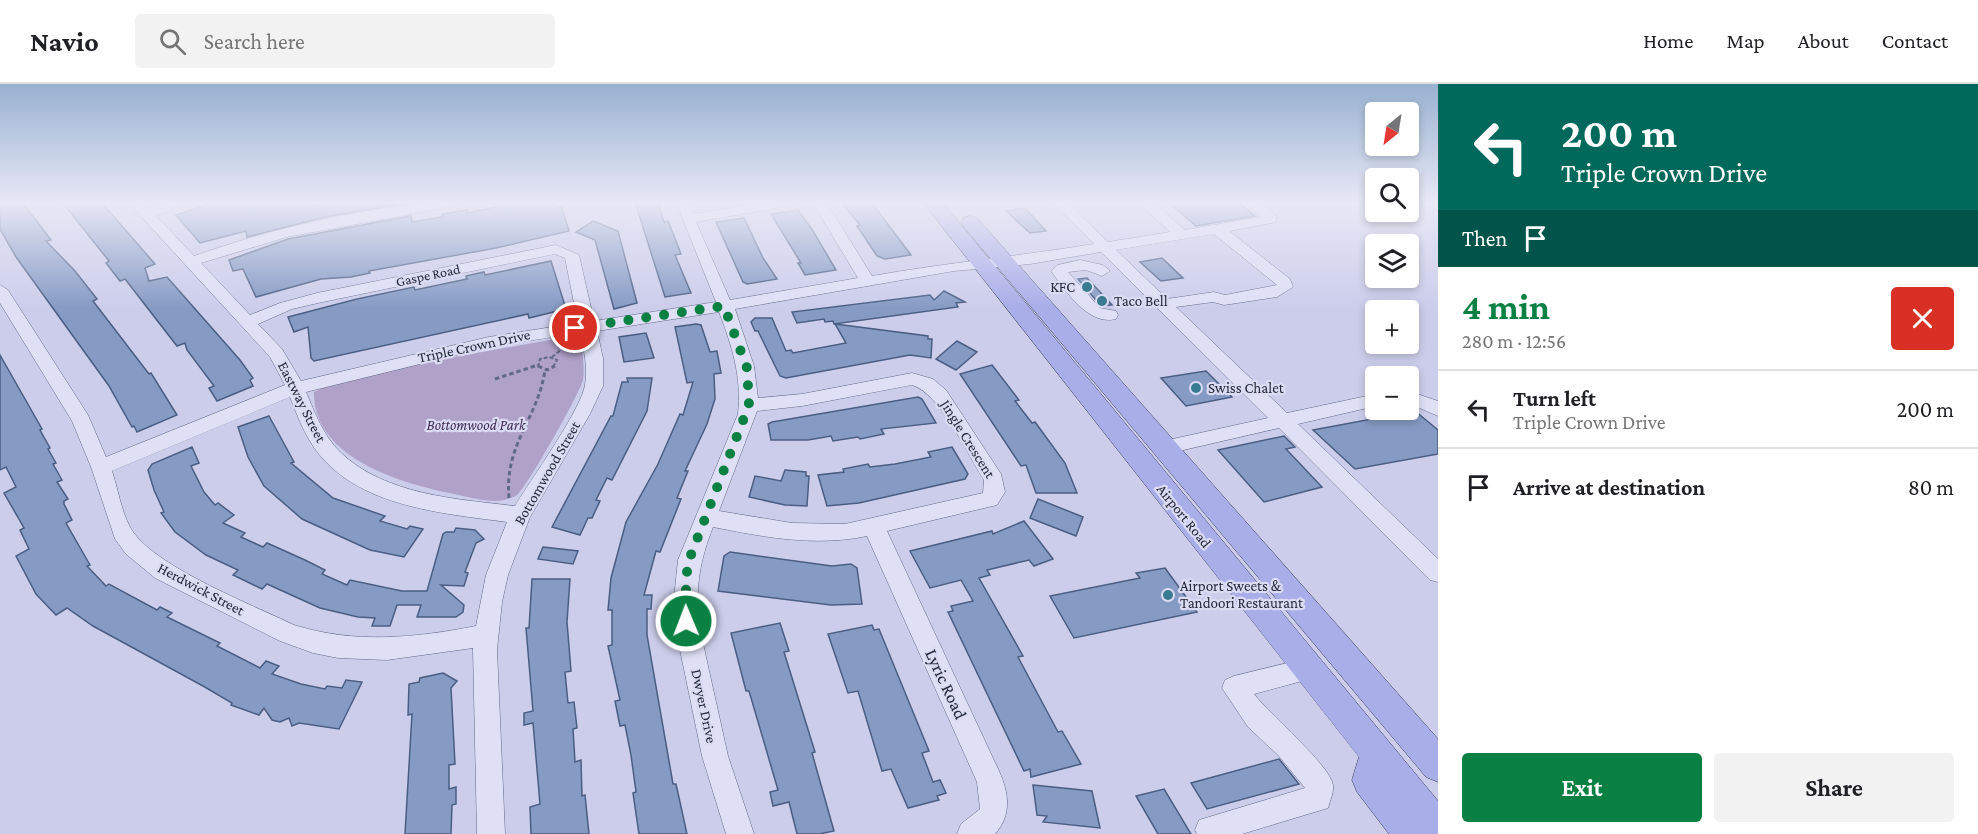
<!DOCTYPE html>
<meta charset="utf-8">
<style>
:root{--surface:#fff;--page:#f2f2f2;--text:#202124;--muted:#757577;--line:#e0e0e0;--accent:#0b8043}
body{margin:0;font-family:"Crimson Pro",serif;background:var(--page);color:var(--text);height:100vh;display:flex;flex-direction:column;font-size:22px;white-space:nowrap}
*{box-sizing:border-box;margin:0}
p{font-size:20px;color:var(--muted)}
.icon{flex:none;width:33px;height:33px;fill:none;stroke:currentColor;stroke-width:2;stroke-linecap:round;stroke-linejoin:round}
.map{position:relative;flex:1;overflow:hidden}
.sheet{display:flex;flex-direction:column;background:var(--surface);width:540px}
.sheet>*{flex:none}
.banner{background:#00695c;color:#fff;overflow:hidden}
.needle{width:39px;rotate:210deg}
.fabs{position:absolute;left:1365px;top:18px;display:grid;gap:12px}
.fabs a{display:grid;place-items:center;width:54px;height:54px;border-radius:6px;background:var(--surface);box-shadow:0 3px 9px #0003;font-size:30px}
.pin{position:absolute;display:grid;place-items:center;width:51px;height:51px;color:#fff;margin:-26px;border:3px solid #fff;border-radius:50%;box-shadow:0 2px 6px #0007}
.me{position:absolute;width:66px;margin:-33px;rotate:359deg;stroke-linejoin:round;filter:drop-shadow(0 0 4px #0008)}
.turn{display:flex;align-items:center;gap:21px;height:126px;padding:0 24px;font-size:27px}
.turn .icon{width:78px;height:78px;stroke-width:2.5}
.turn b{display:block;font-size:42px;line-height:51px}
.then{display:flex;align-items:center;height:57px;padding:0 24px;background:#0003;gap:12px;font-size:22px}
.round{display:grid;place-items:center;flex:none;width:63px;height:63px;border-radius:6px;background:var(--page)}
.summary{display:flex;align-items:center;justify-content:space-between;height:102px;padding:0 24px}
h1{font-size:36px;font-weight:700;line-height:45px;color:var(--accent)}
.primary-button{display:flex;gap:12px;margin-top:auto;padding:12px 24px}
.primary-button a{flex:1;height:69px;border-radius:6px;background:var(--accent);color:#fff;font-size:24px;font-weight:700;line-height:69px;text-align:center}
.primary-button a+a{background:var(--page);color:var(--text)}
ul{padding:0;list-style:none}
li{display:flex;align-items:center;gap:18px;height:78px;padding:0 24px;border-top:2px solid var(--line)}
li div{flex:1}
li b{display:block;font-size:22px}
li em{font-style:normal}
header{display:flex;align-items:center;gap:36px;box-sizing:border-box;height:84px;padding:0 30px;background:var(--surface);border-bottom:2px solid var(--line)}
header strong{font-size:28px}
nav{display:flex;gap:33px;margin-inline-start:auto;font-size:21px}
.search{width:420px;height:54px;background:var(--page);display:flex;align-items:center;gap:15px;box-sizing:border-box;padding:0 21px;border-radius:6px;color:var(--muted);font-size:22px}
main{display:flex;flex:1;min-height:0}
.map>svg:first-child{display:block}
.green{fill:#afa1c8}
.building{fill:#869bc4;stroke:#4a5e83;stroke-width:1.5}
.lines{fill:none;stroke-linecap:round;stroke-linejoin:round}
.minor-casing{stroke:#626986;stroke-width:1}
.major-casing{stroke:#353e55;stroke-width:1}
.path-far1{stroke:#626986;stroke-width:2;stroke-dasharray:4 2;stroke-linecap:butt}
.path{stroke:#626986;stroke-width:3;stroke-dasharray:4.5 3;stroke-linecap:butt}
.minor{fill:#dfe0f6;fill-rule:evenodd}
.major{fill:#a9ade8;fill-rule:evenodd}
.route{stroke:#0b8043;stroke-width:10;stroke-dasharray:0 18}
.poi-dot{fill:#387a8f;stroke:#dbdcf3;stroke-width:2}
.labels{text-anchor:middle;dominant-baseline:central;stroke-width:4.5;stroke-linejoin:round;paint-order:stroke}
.far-street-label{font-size:14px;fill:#232939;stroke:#dbdcf3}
.poi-label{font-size:15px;fill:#232939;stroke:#dbdcf3;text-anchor:start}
.street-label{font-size:15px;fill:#232939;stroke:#dbdcf3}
.park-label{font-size:15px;font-style:italic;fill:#3f2c53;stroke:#dbdcf3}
.near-street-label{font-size:18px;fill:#232939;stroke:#dbdcf3}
</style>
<header>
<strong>Navio</strong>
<div class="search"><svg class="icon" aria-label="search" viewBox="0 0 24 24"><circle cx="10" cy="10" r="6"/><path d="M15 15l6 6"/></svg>Search here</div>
<nav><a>Home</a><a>Map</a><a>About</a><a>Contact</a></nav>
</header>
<main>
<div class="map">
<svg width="1438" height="750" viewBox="0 0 1438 750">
<rect width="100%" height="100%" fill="#cccdeb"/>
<path class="green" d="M572,252L581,254C582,266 585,284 583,296C580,309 527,403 517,411C515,413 507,415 504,416C492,419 472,414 459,411C406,401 313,376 314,308L327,302L421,279Z"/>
<g class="building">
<polygon points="0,118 22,118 51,156 46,157 75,187 97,215 93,217 149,290 151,289 177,331 137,348 134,342 132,343 109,302 16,173 0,145"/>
<polygon points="62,118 101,118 155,180 145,184 149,197 167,193 240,276 253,294 250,296 253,302 217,317 209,304 214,302 187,266 185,259 177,262 125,195 120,197 106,179 109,177"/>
<polygon points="215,118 310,118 310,122 330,118 407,119 325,133 247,153 246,147 200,159 176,131"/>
<polygon points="520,118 548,118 562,124 569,147 496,164 369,187 370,189 351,193 321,195 256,213 243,185 233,187 229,176 288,155 411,132 412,138 443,133 442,130 467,126 467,129"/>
<polygon points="635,118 658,118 664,138 668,137 681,170 675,171 691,209 665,213"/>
<polygon points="841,118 871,118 911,171 885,175 877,172 857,142 860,141"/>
<polygon points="1168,118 1238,118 1255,132 1196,142"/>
<polygon points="1025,124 1046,147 1030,149 1006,127"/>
<polygon points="798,126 813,147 836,186 805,191 798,179 801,179 771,130"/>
<polygon points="744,134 763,174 777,195 747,200 743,198 716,138"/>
<polygon points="593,137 618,147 637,219 614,225 595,156 576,148"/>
<polygon points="1162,174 1183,194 1161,197 1140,178"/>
<polygon points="551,177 566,225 529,234 528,230 314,277 311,274 308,243 294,248 288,233 357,215 414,203 415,206 467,195 466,192 484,188 485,191"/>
<polygon points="1087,194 1112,221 1101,222 1078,195"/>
<polygon points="944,207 965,218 956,219 958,223 834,240 833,237 825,238 824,235 797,239 792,228 930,211 934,216"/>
<polygon points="755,234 772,234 786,267 791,266 793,269 846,259 835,240 928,252 928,255 932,255 931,274 910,271 786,294 780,292 758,247 755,247 751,238"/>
<polygon points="696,240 701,241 710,268 717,267 721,289 714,290 715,315 707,340 685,387 688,387 677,414 681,415 660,468 656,467 644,511 652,511 651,525 647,525 647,551 673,700 676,700 687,750 639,750 633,709 636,708 631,671 625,641 620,642 615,617 620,616 608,562 612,561 612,526 608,526 611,494 626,438 658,380 680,330 683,331 693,298 687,299 675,243"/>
<polygon points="646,249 654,274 624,278 619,253"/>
<polygon points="957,257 977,268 956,286 936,275"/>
<polygon points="0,271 42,345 40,346 50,364 48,365 56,379 53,380 62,396 57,398 68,415 64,417 64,420 72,436 66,439 90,481 87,482 106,502 109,500 157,526 160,523 172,529 167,533 220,559 217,562 260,584 266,577 279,582 272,590 301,600 325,605 327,602 342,604 346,596 362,598 339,645 299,639 292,642 289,634 280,638 272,636 264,624 259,631 231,621 232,619 203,602 93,542 67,524 56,531 36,510 16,472 29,465 20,446 24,444 4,409 16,403 6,383 0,386"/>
<polygon points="992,281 1019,316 1015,317 1032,339 1035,338 1065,379 1077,409 1036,409 1026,381 1021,382 960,290"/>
<polygon points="1206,287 1232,313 1186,322 1161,294"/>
<polygon points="627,294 652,294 647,327 612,396 607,394 596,416 600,417 592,434 588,434 580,451 552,443 611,332 613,332 622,298 628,298"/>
<polygon points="918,313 922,315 936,339 881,345 884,350 860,355 858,353 833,357 831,352 808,356 771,356 768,340 772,338"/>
<polygon points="1415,327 1438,346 1438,370 1355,385 1313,346"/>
<polygon points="269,332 294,378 291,379 333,414 385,432 380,437 407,445 410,442 423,445 404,473 370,466 302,435 264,402 248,373 238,343"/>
<polygon points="1284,352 1295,363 1286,365 1322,403 1264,418 1218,366"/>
<polygon points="192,363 199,379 191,382 204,408 215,421 218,419 234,431 223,439 245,449 241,453 263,463 267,459 305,476 325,486 322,490 347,501 350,496 402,507 427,507 443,450 446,448 454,448 456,444 475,446 484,455 476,459 465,488 468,489 464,502 441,501 464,521 463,528 456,533 417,533 421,521 397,521 390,542 372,542 375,534 358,533 320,524 267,500 262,505 233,491 238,486 206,471 175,448 161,429 164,428 154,406 148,386 152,380"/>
<polygon points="952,363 968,390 965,395 859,419 827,422 818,391 844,388 843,385 868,380 870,383 895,380 931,373 928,368"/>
<polygon points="785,386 806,388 806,392 809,392 807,422 785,421 749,413 755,392 781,397"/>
<polygon points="1038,415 1083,433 1076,452 1030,434"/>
<polygon points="1024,437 1053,475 1034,482 1029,476 987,486 990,491 979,494 1023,572 1018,573 1058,648 1062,647 1081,680 1031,693 1030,685 1024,687 948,528 953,527 951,522 973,517 961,496 930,504 910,467 992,447 993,450"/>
<polygon points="543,463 578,467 573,480 538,475"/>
<polygon points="730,468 832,482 851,480 857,484 862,520 831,521 718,507 724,472"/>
<polygon points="1165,484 1197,528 1074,554 1050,512 1140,494 1136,489"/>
<polygon points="532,495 570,495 567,538 571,587 565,588 568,619 574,618 577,644 573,645 575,678 581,676 582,712 585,711 589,750 531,750 530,723 540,720 533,639 524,641 524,629 533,627 526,544 529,544"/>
<polygon points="780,539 789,567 784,568 815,668 812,669 834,747 819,750 797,750 789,718 773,722 770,708 778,706 749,607 746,607 731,549"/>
<polygon points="872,541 874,546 879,545 929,667 922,669 933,698 940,696 946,709 937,712 939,716 908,724 891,685 882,687 858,607 848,609 828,550"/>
<polygon points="443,589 457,597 451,604 455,680 449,681 449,705 456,703 456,720 452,721 451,750 405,750 412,630 408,631 409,600 419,598 420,594"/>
<polygon points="1279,675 1299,700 1207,725 1191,699"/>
<polygon points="1033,701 1092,707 1100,744 1043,738 1047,732 1037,731"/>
<polygon points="1164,705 1191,750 1158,750 1136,712"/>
</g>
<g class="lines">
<defs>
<g id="minor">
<path d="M128,118H143L149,125L166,118H187L156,132L194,172C270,145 380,118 461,118L454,122L287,153L201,179L250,231L280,219L317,209L556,161L579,171L594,237L716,218L676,118H690L694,130L761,118H796L789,122L696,138L730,216L858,194L817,126L809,118H825L828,121L872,192C945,179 1020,172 1094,160L1052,118H1067L1108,158L1170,148L1137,118H1153L1185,146L1260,133L1245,118H1261L1276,132V138L1229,147L1290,195L1293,203L1277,213L1224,221L1213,218L1176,223L1287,329L1376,310V322L1298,340L1438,475V498L1430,496L1279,344L1166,370L1159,368L1156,363L1159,358L1268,334L1101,168L1030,180L954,187L735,225L754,282L758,314L802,310L912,289L933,295L946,306L1001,390L1005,408L997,421L887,447L999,687C1009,709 1012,731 995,750H957L961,740L980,725L977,698L867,452C815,463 764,453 713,443C700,476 696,501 698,537L728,672L754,750H726L702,672L674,537V514L678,476L738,330C742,293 732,262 719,228L597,247L603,274V302L590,330L530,433L508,491L502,518L497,566L505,750H477L473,564L387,576L338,574L313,569L280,557L155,494L126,470L115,455L91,383L72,337L0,219V201L8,206L88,331L106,373L285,301L270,273ZM1214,150L1277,201L1225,211L1214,208L1167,215L1116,166ZM555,170L565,174L578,239L489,253L301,297L282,265L258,240L292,225L318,219ZM580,249C584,266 588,283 585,301C581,326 530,397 515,422C456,415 385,411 340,368C323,351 315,329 306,308L489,263ZM912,301C940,309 968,371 984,396L983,409L845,440L792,439L719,427L757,327L802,322ZM290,313C299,336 308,360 326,378C370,424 448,430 507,438L486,491L476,542C414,554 355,560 294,541C253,521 150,481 130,443C121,426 118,405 112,387Z"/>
<path d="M1080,176L1103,181L1110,187L1102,192L1086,186L1068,188L1100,224L1116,227L1118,231L1116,235C1088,242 1066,207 1051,187L1058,181Z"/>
<polygon points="1408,307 1438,317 1438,332 1408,319"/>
<path d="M1308,574L1317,577L1320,585L1317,593L1254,610C1269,630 1330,681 1333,701C1334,708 1330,717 1328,724L1242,750H1197L1195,746L1199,736L1305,704L1278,671L1248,643L1222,604L1225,596L1234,592Z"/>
</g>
<g id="major">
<polygon points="923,118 942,118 1438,717 1438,750 1389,750 1357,708 1352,696 1359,673"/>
<polygon points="970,132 977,134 1438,655 1438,698 1426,693 963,142 961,138 963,134"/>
</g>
</defs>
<use href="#minor" class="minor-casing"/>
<use href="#major" class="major-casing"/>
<g class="path-far1">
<polyline points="552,273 572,257"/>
<polyline points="531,283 537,281"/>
<polyline points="538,283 540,275 549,273 557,276 553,283"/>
</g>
<g class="path">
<polyline points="538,282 547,286 555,282"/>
<polyline points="495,295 535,282"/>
<path d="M509,414C504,360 538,335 545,286"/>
</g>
<use href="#minor" class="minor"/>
<use href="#major" class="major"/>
</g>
<linearGradient id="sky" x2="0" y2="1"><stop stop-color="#98b1d0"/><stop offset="0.53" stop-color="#e8e8f6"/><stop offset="1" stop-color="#e8e8f6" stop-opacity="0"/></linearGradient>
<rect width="1438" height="224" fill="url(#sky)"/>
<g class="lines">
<polyline class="route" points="575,244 724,222 747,284 749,321 689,476 686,494 686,537"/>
</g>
<g class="poi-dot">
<circle cx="1087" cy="203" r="6"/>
<circle cx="1102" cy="217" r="6"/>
<circle cx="1196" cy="304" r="6"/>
<circle cx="1168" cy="511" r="6"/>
</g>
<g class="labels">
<g class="far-street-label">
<text transform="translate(428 191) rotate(-12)">Gaspe Road</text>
</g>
<g class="poi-label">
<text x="1075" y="203" text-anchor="end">KFC</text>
<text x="1114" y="217">Taco Bell</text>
<text x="1208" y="304">Swiss Chalet</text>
<text x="1180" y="502">Airport Sweets &amp;<tspan x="1180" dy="17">Tandoori Restaurant</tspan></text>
</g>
<g class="street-label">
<text transform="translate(474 262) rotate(-12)">Triple Crown Drive</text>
<text transform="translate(302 318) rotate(63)">Eastway Street</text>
<text transform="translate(968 355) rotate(58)">Jingle Crescent</text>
<text transform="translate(547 389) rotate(-60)">Bottomwood Street</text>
<text transform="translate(1184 432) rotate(51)">Airport Road</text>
<text transform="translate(201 505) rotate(28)">Herdwick Street</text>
<text transform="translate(704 622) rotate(78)">Dwyer Drive</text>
</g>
<g class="park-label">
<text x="476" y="341">Bottomwood Park</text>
</g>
<g class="near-street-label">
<text transform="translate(946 600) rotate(65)">Lyric Road</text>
</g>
</g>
</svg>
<div class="fabs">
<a><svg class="needle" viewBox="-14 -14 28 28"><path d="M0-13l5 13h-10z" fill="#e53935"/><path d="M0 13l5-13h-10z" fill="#757577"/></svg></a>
<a><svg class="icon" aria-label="search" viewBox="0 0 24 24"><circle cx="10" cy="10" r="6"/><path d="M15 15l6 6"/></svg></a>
<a><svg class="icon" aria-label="layers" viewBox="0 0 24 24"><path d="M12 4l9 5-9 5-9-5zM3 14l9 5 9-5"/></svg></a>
<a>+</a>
<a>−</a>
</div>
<div class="pin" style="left:575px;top:244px;background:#d93025"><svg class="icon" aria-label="arrive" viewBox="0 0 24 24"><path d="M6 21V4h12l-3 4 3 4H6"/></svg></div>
<svg class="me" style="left:686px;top:537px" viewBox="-20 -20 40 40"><circle r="17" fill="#0b8043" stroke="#fff" stroke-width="3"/><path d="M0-11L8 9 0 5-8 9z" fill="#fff"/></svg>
</div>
<section class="sheet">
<div class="banner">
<div class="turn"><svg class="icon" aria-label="left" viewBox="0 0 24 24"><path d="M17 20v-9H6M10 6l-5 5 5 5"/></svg><div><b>200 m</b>Triple Crown Drive</div></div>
<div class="then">Then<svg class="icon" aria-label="arrive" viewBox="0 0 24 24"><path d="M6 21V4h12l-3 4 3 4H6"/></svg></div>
</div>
<div class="summary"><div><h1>4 min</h1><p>280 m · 12:56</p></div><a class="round" style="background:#d93025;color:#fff"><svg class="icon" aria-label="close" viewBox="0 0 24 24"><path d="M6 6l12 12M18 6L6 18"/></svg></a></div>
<ul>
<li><svg class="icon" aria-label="left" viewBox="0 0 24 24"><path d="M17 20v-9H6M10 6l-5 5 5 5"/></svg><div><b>Turn left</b><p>Triple Crown Drive</p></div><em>200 m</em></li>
<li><svg class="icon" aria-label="arrive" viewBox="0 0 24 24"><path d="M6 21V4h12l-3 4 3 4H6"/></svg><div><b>Arrive at destination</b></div><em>80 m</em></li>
</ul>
<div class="primary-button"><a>Exit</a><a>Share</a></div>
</section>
</main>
